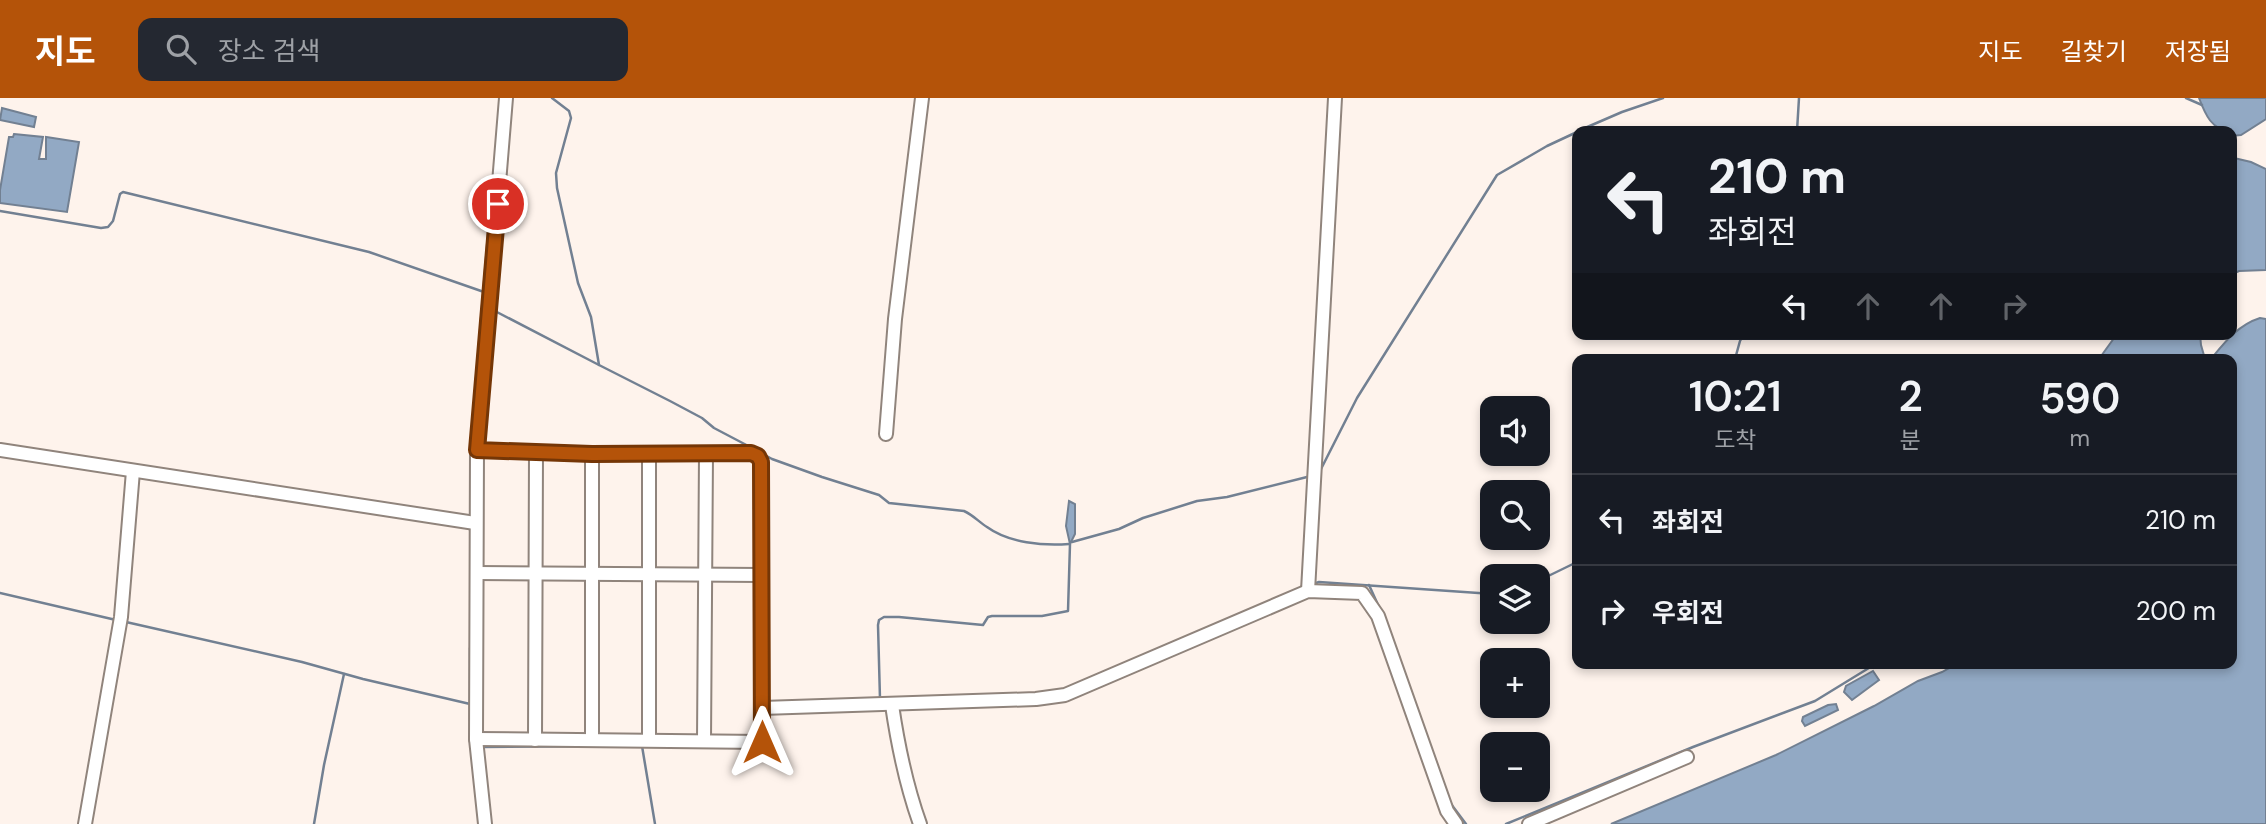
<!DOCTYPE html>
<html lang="ko">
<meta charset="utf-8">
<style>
:root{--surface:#171b24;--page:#242831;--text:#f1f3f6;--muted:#9ea1a6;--line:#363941;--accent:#b45309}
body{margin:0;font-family:"DM Sans","Noto Sans KR",sans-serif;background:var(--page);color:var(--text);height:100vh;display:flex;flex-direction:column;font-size:26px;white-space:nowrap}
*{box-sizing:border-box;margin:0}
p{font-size:23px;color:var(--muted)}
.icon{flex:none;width:38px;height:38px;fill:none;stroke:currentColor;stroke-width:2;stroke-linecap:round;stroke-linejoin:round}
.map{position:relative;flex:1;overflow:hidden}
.panel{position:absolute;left:1572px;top:256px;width:665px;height:315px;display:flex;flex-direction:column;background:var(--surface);border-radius:14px;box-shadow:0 4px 10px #0003}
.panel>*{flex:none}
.banner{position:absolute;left:1572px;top:28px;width:665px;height:214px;border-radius:14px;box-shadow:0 4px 10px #0003;background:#171b24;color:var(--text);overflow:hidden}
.tools{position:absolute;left:1480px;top:298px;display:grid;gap:14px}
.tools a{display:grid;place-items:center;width:70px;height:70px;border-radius:14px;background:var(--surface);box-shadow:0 4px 10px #0003;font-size:35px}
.pin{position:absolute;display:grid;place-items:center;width:60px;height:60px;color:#fff;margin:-30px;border:4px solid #fff;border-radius:50%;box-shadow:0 2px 7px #0007}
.me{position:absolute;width:77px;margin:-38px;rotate:0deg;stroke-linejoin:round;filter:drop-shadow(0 0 5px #0008)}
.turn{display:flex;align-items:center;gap:24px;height:147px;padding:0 21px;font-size:32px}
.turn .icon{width:91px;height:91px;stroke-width:2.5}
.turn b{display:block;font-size:49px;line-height:60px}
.lanes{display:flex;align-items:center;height:66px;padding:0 21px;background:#0003;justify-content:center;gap:35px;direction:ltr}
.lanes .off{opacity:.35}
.eta{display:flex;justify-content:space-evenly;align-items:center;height:119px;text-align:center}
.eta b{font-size:42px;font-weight:600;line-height:49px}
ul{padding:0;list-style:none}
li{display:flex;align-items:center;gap:21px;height:91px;padding:0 21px;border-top:2px solid var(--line)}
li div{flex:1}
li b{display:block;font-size:26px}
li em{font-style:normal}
header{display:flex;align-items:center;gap:42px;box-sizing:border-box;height:98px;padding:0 35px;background:var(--accent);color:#fff}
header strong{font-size:33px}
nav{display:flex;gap:38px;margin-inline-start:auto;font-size:24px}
.search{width:490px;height:63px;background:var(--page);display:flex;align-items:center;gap:18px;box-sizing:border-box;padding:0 24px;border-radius:14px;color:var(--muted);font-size:26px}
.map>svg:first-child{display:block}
.water{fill:#92a9c4;stroke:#728092;stroke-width:2}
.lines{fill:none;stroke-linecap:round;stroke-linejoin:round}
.stream{stroke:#728092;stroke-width:2.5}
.minor-casing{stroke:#90847c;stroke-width:16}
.minor{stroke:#fff;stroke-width:12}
.route-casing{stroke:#753606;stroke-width:18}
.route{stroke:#b45309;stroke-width:12}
</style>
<header>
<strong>지도</strong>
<div class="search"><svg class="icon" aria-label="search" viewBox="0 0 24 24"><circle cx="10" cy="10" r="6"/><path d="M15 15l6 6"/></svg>장소 검색</div>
<nav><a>지도</a><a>길찾기</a><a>저장됨</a></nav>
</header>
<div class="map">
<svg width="2266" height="726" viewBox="0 0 2266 726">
<rect width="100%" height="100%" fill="#fef3ec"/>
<g class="water">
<path d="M2199,0H2266V21L2241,37L2231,38V33C2212,33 2205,16 2199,0Z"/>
<polygon points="2,10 36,19 34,29 0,22"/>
<polygon points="14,36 43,39 39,61 46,61 46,39 79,44 67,114 0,105 0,92 9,39 13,39"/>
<polygon points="2234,60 2251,64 2266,71 2266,172 2239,173 2231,177 2231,61"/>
<path d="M2260,220L2266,221V726H1611L1776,657L1874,608L1918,583L1942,574L1958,565H2231V261H2211C2225,244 2238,227 2260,220Z"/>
<polygon points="2117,236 2200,236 2201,247 2205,261 2099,261"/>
<polygon points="1069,403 1075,406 1075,436 1070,446 1066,428"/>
<polygon points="1873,573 1879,582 1852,602 1844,594 1846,588"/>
<polygon points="1836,606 1838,612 1805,628 1802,623 1803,619 1828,607"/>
</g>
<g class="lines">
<g class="stream">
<polyline points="552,0 569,13 571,20 556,75 557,90 578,185 591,219 599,267 670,303 702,320 714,330 754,351"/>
<polyline points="2186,0 2202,7"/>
<polyline points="1578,33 1622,14 1663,0"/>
<polyline points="1797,33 1799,0"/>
<polyline points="0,113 101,130 108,129 113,123 120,96 123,94 369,154 484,194 484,197"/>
<polyline points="493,212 599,267"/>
<polyline points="1754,236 1768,236"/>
<polyline points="1735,261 1740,243 1744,236"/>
<path d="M763,356L772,361L822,379L879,397L889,405L964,413C973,417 979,424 987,429C1009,445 1043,448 1069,446"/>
<polyline points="471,368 471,354"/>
<polyline points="1320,373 1357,300 1497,77 1547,48 1577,34"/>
<polyline points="1072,444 1119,431 1143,420 1197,403 1227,399 1311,378"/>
<polyline points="1538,483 1577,464"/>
<polyline points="1313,486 1319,484 1493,496"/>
<polyline points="1369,487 1379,509"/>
<polyline points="0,495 116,522"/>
<polyline points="126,524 302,564 363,581 470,606"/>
<polyline points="880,601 878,527 879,522 884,519 899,519 983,527 988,519 992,518 1042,518 1068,513 1070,446"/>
<polyline points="470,623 470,550"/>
<polyline points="640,648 642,648 655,726"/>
<polyline points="483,649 609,648"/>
<polyline points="765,649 768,649 769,613"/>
<polyline points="1451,706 1466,726"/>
<polyline points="314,726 324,667 344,576"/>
<polyline points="1506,726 1693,649 1815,603 1877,565"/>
</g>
<defs>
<g id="minor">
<polyline points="886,336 895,221 922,0"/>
<polyline points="0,352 475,425"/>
<polyline points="477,352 592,356 751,355 758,358 761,364 762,477"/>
<polyline points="477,475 762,477 762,610"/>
<polyline points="1308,493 1335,0"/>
<path d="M892,607C898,648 906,687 920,726"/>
<polyline points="476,641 762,644 762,610 1036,601 1065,597 1308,493 1362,495 1378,518 1447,713 1456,726"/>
<polyline points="592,641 592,356"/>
<polyline points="535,642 536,354"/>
<polyline points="649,642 649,355"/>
<polyline points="704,643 706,356"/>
<polyline points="85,726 121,519 133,373"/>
<polyline points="485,726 476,641 477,352 506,0"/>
<polyline points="1529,726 1687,659"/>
</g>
</defs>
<use href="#minor" class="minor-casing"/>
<use href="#minor" class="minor"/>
</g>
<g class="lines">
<defs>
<polyline id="route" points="498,106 477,352 592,356 751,355 758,358 761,364 762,644"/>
</defs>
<use href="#route" class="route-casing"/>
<use href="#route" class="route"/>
</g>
</svg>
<div class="tools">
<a><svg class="icon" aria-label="sound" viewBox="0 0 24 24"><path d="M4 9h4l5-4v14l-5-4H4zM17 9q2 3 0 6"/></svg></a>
<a><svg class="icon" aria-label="search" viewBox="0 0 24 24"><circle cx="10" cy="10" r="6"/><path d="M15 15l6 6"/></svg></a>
<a><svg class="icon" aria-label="layers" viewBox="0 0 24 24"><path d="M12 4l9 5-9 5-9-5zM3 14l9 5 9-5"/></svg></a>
<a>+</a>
<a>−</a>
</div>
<div class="pin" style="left:498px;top:106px;background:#d93025"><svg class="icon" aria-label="arrive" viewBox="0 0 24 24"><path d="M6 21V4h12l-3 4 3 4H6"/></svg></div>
<svg class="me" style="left:762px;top:644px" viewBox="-20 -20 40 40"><path d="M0-17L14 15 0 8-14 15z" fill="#b45309" stroke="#fff" stroke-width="4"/></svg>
<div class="banner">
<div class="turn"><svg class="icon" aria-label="left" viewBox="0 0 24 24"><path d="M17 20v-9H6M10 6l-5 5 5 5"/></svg><div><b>210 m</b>좌회전</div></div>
<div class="lanes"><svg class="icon" aria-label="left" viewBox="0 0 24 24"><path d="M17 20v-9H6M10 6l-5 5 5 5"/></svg><svg class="icon off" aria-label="ahead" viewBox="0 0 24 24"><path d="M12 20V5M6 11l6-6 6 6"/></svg><svg class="icon off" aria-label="ahead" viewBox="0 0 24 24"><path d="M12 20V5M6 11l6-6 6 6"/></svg><svg class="icon off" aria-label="right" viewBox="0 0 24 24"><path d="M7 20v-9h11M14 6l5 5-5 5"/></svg></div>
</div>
<section class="panel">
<div class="eta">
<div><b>10:21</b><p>도착</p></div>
<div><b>2</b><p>분</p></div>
<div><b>590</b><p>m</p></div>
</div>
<ul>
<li><svg class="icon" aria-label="left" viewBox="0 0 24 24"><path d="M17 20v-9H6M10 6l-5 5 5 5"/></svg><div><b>좌회전</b></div><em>210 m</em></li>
<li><svg class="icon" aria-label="right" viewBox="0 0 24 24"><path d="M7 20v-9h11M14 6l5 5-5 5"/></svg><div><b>우회전</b></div><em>200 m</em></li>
</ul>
</section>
</div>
